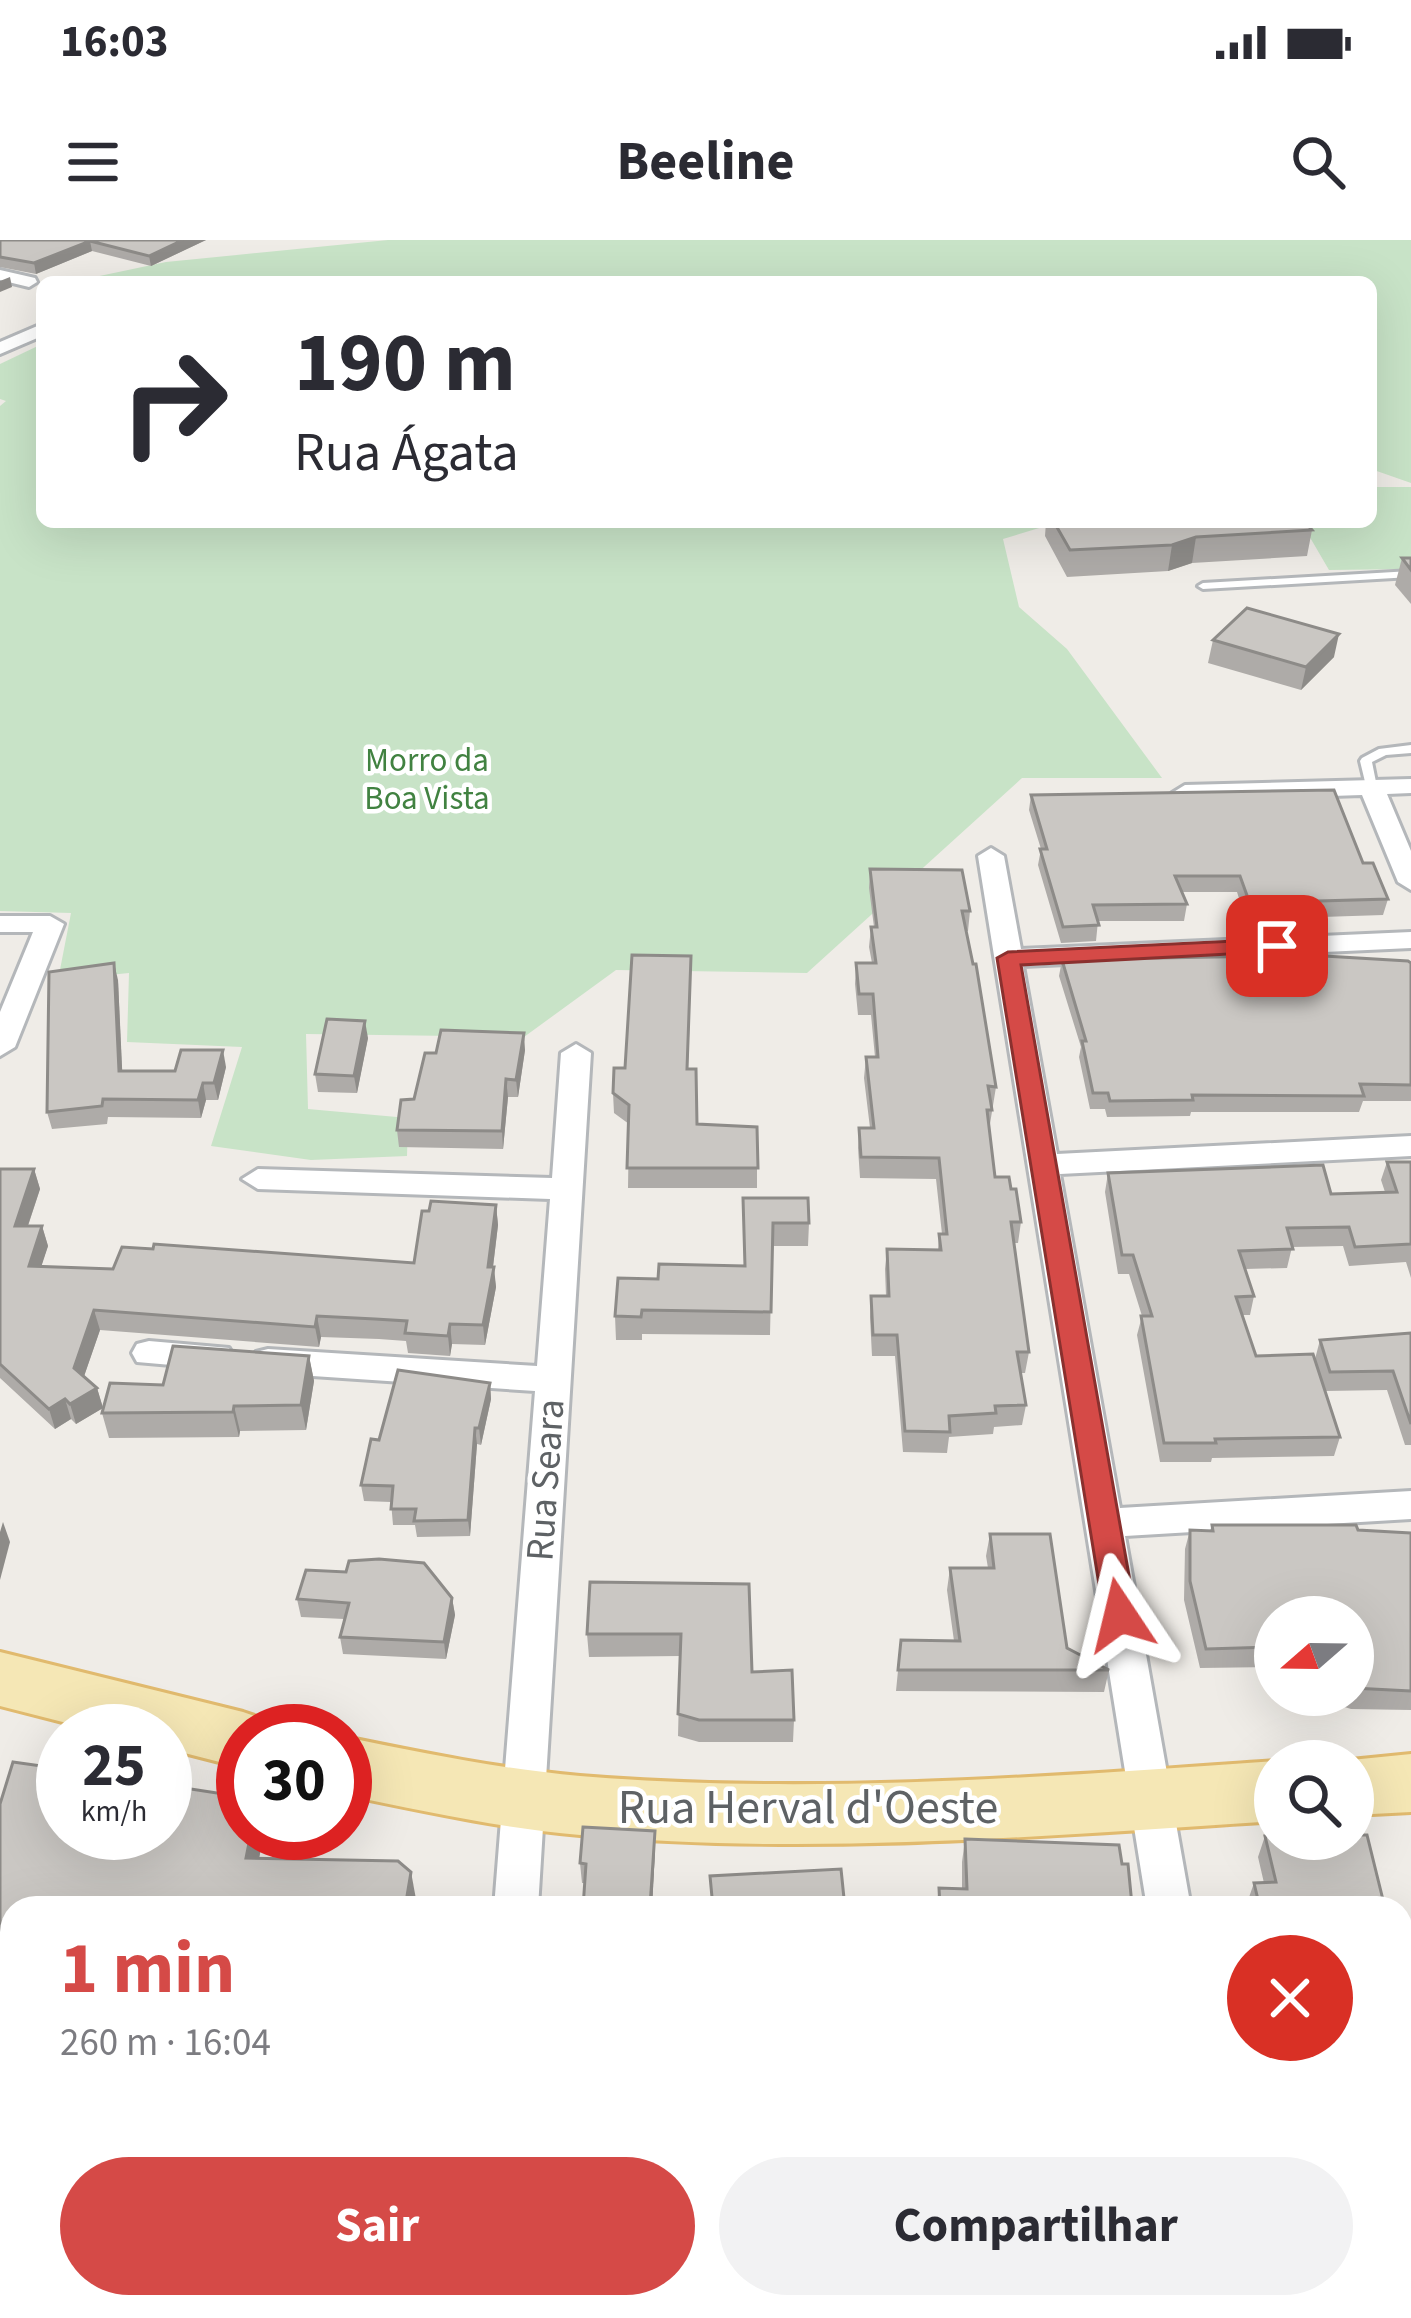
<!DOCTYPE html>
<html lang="pt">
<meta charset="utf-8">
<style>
:root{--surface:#fff;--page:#f2f2f3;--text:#2b2b33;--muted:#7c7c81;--accent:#d54a47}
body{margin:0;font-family:"Source Sans 3",sans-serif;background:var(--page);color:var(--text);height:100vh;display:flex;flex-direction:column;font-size:45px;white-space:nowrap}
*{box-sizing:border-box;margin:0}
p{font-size:39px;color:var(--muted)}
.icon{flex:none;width:66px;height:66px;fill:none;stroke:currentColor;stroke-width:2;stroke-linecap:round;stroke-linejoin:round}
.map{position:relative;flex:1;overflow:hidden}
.panel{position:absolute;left:0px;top:1656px;width:1413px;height:423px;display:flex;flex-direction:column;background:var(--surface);border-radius:36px 36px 0 0;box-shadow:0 12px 48px #0002}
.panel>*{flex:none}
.hud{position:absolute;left:36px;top:36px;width:1341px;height:252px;border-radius:18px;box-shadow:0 12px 48px #0002;background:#fff;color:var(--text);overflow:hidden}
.needle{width:78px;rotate:250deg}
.controls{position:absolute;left:1254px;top:1356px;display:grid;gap:24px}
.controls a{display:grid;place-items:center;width:120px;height:120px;border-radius:50%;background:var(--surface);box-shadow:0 12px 48px #0002;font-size:60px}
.speed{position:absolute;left:36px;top:1464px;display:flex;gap:24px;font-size:60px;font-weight:700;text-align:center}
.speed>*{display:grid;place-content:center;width:156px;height:156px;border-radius:50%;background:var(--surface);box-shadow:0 12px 48px #0002;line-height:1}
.speed small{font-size:30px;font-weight:400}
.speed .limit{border:18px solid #d22;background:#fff;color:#111}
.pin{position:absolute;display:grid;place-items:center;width:102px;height:102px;color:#fff;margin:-51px;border-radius:24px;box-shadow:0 6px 18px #0006}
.me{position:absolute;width:132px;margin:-66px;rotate:350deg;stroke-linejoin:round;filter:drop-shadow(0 0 9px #0008)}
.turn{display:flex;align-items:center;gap:42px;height:252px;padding:0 60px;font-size:54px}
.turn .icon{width:156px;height:156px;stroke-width:2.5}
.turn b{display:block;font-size:84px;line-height:102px}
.round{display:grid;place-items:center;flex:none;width:126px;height:126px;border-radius:63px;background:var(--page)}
.overview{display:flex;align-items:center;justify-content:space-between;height:204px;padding:0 60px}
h1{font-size:72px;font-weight:700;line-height:90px;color:var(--accent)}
.primary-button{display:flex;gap:24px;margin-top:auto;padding:24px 60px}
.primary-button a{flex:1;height:138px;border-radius:72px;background:var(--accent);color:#fff;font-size:48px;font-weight:700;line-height:138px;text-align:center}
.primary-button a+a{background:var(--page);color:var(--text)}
.status{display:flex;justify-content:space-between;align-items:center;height:84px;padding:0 60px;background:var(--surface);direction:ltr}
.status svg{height:33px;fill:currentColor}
header{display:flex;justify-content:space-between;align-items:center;height:156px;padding:0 60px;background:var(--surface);font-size:54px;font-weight:700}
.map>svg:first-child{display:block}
.green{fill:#c8e3c7}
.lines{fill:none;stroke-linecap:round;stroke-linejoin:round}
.lane-casing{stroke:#b4b7ba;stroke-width:6}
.street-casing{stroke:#b4b7ba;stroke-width:6}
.primary-casing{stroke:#e1ba6e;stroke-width:6}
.lane{fill:#fff;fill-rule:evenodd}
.street{fill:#fff;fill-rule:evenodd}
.primary{fill:#f5e7b5;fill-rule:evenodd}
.wall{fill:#aeaba8}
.shaded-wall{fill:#8d8b88}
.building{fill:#cac7c3;stroke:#8d8b88;stroke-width:3}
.route{fill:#d54a47;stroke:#8a302e;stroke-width:3}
.labels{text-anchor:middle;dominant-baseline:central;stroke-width:9;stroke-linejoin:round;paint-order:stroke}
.far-park-label{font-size:33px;fill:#418241;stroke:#fff}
.street-label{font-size:39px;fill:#5e6265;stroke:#fff}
.near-street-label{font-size:48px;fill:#5e6265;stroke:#fff}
</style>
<div class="status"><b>16:03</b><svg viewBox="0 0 49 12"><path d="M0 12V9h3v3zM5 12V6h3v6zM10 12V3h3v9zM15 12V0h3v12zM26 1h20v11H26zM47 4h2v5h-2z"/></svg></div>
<header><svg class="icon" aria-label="menu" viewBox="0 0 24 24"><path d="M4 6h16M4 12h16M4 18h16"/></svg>Beeline<svg class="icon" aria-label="search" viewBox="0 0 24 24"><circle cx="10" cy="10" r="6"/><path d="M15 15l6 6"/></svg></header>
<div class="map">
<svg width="1411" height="2078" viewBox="0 0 1411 2078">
<rect width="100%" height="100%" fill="#efece7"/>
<g class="green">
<polygon points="388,0 1411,0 1411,243 1371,229 1371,42 71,42 166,22"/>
<polygon points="42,104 42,282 1059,282 1003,299 1019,367 1067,409 1162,538 1022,538 807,733 616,730 524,797 306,794 308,869 408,878 407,916 311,920 211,906 242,807 127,802 129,733 58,740 71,673 0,671 0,166 6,161 0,159 0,124"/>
<polygon points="1371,247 1411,247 1411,329 1329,330 1301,282 1371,282"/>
</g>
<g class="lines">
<defs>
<g id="lane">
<polygon points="1411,331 1411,337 1203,349 1198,346 1203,343"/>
<polygon points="1411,505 1411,513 1386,515 1372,522 1377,547 1375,550 1367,550 1360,521 1362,518 1379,509"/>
</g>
<g id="street">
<polygon points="0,30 35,38 37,42 29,47 0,40"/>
<polygon points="42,84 42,96 0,114 0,102"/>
<polygon points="1411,539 1411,553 1387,554 1411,611 1411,650 1398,642 1362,555 1185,561 1172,553 1185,545"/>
<polygon points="991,608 1004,616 1021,709 1411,692 1411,708 1023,726 1057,914 1411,896 1411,916 1060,934 1120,1268 1411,1251 1411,1279 1125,1296 1191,1668 1147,1668 978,616"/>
<polygon points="0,676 50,676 64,684 15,807 0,816 0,772 33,692 0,692"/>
<polygon points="576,804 591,813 538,1668 494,1668 535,1151 268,1133 256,1130 251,1121 256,1112 268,1109 537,1126 550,959 258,949 242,939 258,929 552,938 561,813"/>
<polygon points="149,1101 229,1108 234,1117 229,1126 217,1129 137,1122 132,1113 137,1104"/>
<polygon points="463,2067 513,2067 512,2078 462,2078"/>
<polygon points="1212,2067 1262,2067 1264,2078 1214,2078"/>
</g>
<g id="primary">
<polygon points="0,1412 243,1472 266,1480 272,1491 243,1491 243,1528 165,1508 165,1491 98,1491 0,1466"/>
<path d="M345,1497C423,1513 501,1529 580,1536C812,1555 1044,1537 1275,1521V1581C1044,1596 811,1616 580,1595C500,1588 423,1571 345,1555Z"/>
<polygon points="1411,1514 1411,1572 1353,1575 1353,1521 1341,1521"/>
</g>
</defs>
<use href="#lane" class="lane-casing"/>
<use href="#street" class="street-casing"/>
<use href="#primary" class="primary-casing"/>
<use href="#lane" class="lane"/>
<use href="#street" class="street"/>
<use href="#primary" class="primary"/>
</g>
<g class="wall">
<polygon points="0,0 206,0 151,26 92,11 36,34 0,27"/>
<polygon points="1046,282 1305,282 1312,290 1307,316 1192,323 1168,331 1067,337 1045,296"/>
<polygon points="1402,318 1411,318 1411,364 1395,345"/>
<polygon points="1213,400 1334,417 1301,450 1208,423"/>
<polygon points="1031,555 1363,623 1388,659 1383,675 1291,678 1288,693 1270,694 1269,678 1245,677 1237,652 1182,652 1187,664 1184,681 1098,681 1096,701 1061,703 1038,625 1041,609 1029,570"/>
<polygon points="870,629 970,671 968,691 966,691 996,847 989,890 995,937 1011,949 1021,982 1018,1003 1014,1003 1029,1112 1025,1133 1020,1133 1026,1165 1022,1185 994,1187 993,1194 949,1197 947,1213 903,1212 895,1116 872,1116 870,1077 871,1056 886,1056 885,1029 887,1009 938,1009 939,994 942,994 936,939 860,938 858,908 859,888 870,888 864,838 866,817 875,817 871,775 858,775 855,744 856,723 872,723 869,707 871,687 874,687 869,648"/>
<polygon points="1274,703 1308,715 1411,723 1411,861 1363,861 1359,872 1191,872 1190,876 1107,877 1105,869 1090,869 1079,817 1081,807 1059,736 1062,720 1069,719 1070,712 1107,717 1158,718 1271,716"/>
<polygon points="691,736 688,829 697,884 757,887 757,948 628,948 629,884 614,873 613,853 625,828"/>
<polygon points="118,740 122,831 175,831 226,827 218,860 206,860 201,878 108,877 107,884 52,889 47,872"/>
<polygon points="368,798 357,853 318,852 315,834"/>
<polygon points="525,810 518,857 508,857 503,909 399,907 397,890 414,859"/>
<polygon points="1387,922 1411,922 1411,1038 1406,1022 1349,1026 1343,1006 1292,1007 1287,1028 1245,1029 1254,1056 1250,1075 1242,1075 1256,1116 1315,1119 1320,1100 1411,1093 1411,1205 1405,1205 1387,1150 1325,1151 1340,1197 1334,1216 1212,1218 1211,1222 1160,1222 1137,1095 1142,1076 1129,1034 1118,1034 1105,952 1108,933 1331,954 1385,952 1381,940"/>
<polygon points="0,929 34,929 40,949 28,986 42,986 48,1006 41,1026 113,1029 414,1023 496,965 498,985 493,1027 496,1047 485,1105 452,1104 450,1116 408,1113 406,1101 379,1099 321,1097 319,1107 100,1090 84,1136 97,1148 103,1168 76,1184 71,1179 55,1189 0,1138"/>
<polygon points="743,958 809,983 808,1006 772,1006 770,1095 642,1094 642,1100 616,1100 615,1076 658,1039 744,1026"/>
<polygon points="309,1116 314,1141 306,1190 240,1191 239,1197 109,1198 102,1173 163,1145"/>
<polygon points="490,1143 491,1159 481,1205 477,1204 470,1296 417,1297 415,1285 393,1285 391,1262 364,1261 361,1245 379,1200"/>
<polygon points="1212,1285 1411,1293 1411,1470 1351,1469 1309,1456 1353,1455 1353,1377 1275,1377 1275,1427 1200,1428 1184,1360 1185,1309 1190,1290 1210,1291"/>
<polygon points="990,1294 1067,1408 1109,1430 1104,1452 896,1451 901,1400 954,1401 947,1350 950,1328 988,1328 986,1316"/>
<polygon points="590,1342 752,1432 794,1480 793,1502 699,1502 678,1496 680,1416 589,1417 587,1394"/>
<polygon points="452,1358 455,1375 446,1419 343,1414 340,1397 344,1379 301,1377 297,1359"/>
<polygon points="0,1564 243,1593 264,1593 259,1618 416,1659 415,1668 12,1668 12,1753 0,1753"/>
<polygon points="1265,1596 1385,1668 1248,1668 1247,1663 1254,1643 1264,1643 1258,1617"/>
<polygon points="965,1599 1122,1624 1132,1668 936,1668 939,1648 962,1649 962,1622"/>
<polygon points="655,1611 652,1667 583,1668 584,1643 582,1643 580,1623"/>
<polygon points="1401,1683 1411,1683 1411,1793 1403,1793 1411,2078 1353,2078 1352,2067 1401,2067"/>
<polygon points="1114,2067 1179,2067 1180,2078 1114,2078"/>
</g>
<g class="shaded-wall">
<polygon points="183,0 206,0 151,26 149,16"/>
<polygon points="90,1 92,11 36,34 34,23"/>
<polygon points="10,37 12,47 0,52 0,41"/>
<polygon points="1196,297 1192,323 1168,331 1172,305"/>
<polygon points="1339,394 1334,417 1301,450 1306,427"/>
<polygon points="114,723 118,740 123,848 119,831"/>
<polygon points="365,781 368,798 357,853 354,836"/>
<polygon points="524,793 525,810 518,857 516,840"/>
<polygon points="223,810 226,827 218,860 214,843"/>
<polygon points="506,839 508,857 503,909 502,891"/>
<polygon points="203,843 206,860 201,878 198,860"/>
<polygon points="34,929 40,949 21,1006 15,986"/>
<polygon points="496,965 498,985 491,1043 494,1027 496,1047 485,1105 483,1085"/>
<polygon points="42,986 48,1006 35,1046 29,1026"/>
<polygon points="94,1070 100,1090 80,1148 74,1128"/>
<polygon points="317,1076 321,1097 319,1107 315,1087"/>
<polygon points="450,1084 452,1104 450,1116 448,1096"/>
<polygon points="309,1116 314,1141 306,1190 301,1165"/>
<polygon points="490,1143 491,1159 481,1205 479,1188"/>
<polygon points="97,1148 103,1168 76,1184 70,1164"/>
<polygon points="65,1159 71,1179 55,1189 49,1169"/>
<polygon points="234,1166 240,1191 239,1197 233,1172"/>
<polygon points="475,1188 477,1204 470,1296 468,1280"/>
<polygon points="3,1282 10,1302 0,1340 0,1292"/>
<polygon points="452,1358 455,1375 446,1419 444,1402"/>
<polygon points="655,1591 655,1611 652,1668 650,1668"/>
<polygon points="251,1593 264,1593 254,1644 246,1618"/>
<polygon points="411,1632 416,1659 415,1668 405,1668"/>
<polygon points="0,2035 5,2043 0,2066"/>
<polygon points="308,2067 319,2067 317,2078 307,2078"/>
</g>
<g class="building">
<polygon points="0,0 183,0 149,16 90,1 34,23 0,17"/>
<polygon points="1054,282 1305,282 1312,290 1196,297 1172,305 1070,310"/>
<polygon points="1402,318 1411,318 1411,330"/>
<polygon points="1247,368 1339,394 1306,427 1213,400"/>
<polygon points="1334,550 1363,623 1373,623 1388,659 1285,662 1292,677 1273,677 1273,662 1249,661 1240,636 1175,636 1187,664 1093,665 1099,685 1063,687 1040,609 1047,609 1031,555"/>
<polygon points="870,629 962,630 970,671 962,671 973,724 976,724 996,847 988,846 992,870 987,870 995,937 1009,937 1011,949 1016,949 1021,982 1011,982 1029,1112 1017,1112 1026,1165 995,1166 996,1173 949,1176 950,1192 905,1191 897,1095 873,1095 871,1056 889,1056 887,1009 941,1010 939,994 947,994 939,918 861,917 859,888 874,888 866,817 878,817 873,754 859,754 856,723 876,723 871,687 877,687"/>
<polygon points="1303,702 1308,715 1408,721 1411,723 1411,845 1360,844 1364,856 1192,855 1193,860 1110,861 1108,853 1093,853 1082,801 1086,801 1062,720 1072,719 1070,712 1105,711 1107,717 1158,718 1279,716 1274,703"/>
<polygon points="632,715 691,716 687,829 696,829 697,884 757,887 758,928 627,928 629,865 613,853 614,828 625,828"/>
<polygon points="114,723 119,831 175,831 181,810 223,810 214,843 203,843 198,860 103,859 102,866 47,872 49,732"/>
<polygon points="327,779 365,781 354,836 315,834"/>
<polygon points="441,790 524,793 516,840 506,839 502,891 397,890 401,860 414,859 425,813 436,813"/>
<polygon points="1387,922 1411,922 1411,1004 1355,1007 1349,987 1287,988 1293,1009 1239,1011 1254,1056 1236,1057 1256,1116 1313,1114 1340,1197 1215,1199 1216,1203 1164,1203 1141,1076 1152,1076 1133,1015 1122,1015 1108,933 1323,925 1331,954 1397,952"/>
<polygon points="0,929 34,929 15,986 42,986 29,1026 113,1029 122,1007 153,1009 154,1004 414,1023 422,971 429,971 431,961 496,965 488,1027 494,1027 483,1085 450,1084 448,1096 405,1093 407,1081 375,1079 317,1076 315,1087 94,1070 74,1128 97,1148 70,1164 65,1159 49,1169 0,1124"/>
<polygon points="743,958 808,958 809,983 773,983 771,1072 642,1070 641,1077 615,1076 618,1038 658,1039 659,1024 745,1026"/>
<polygon points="1411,1093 1411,1184 1393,1131 1330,1132 1320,1100"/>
<polygon points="173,1106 309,1116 301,1165 234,1166 233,1172 102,1173 110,1143 163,1145"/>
<polygon points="398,1130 490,1143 479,1188 475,1188 468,1280 414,1281 416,1269 391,1269 393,1246 361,1245 371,1199 379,1200"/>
<polygon points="1212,1285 1356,1285 1358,1290 1411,1293 1411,1451 1353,1448 1353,1377 1275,1377 1275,1407 1206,1409 1190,1341 1190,1290 1213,1291"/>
<polygon points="990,1294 1050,1294 1067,1408 1109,1430 898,1430 901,1400 960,1401 950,1328 994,1328"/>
<polygon points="379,1319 424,1323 452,1358 444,1402 340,1397 349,1363 297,1359 306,1330 346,1332 349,1321"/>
<polygon points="590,1342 749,1344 752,1432 792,1430 794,1480 699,1480 678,1474 681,1394 587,1394"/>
<polygon points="13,1522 63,1529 63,1593 165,1593 165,1545 243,1557 243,1593 251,1593 246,1618 398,1621 411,1632 405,1668 12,1668 12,1727 0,1727 0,1564"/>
<polygon points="583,1587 655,1591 650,1667 662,1668 583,1668 586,1624 580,1623"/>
<polygon points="1353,1595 1367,1595 1385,1668 1260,1668 1254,1643 1276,1642 1265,1596 1275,1596 1275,1599 1353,1599"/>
<polygon points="965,1599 1119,1605 1122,1624 1128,1624 1132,1665 1127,1665 1127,1668 940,1668 939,1648 967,1649"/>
<polygon points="841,1629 845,1668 713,1668 710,1636"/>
<rect x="1401" y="1683" width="10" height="91"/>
<polygon points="1401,1786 1411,1824 1411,2078 1366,2078 1364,2067 1401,2067"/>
<polygon points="116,2067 308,2067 307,2078 192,2076 192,2078 113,2078"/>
<polygon points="543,2067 719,2067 719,2078 542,2078"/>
<polygon points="800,2067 854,2067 855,2078 801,2078"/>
<polygon points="1122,2067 1179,2067 1180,2078 1123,2075"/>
</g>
<polygon class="route" points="1277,699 1288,706 1285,711 1021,725 1136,1375 1131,1384 1120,1388 1108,1384 1104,1375 997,718 1008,712"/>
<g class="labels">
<g class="far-park-label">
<text x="427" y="520">Morro da<tspan x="427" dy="38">Boa Vista</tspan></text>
</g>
<g class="street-label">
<text transform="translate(546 1240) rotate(-86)">Rua Seara</text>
</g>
<g class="near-street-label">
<text x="808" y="1568">Rua Herval d'Oeste</text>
</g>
</g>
</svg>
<div class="controls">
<a><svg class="needle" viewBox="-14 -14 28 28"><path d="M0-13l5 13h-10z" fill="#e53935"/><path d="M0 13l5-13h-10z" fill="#7c7c81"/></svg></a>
<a><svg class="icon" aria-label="search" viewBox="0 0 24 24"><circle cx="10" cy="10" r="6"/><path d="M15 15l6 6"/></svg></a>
</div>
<div class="speed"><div>25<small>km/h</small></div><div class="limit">30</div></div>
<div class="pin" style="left:1277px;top:706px;background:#d93025"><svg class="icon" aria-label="arrive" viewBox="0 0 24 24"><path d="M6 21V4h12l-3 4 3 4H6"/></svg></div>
<svg class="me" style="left:1120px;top:1375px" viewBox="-20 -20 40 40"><path d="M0-17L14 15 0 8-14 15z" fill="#d54a47" stroke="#fff" stroke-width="4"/></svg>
<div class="hud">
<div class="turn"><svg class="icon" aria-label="right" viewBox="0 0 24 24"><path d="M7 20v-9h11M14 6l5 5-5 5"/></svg><div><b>190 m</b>Rua Ágata</div></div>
</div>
<section class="panel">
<div class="overview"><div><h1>1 min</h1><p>260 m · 16:04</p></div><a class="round" style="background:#d93025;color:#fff"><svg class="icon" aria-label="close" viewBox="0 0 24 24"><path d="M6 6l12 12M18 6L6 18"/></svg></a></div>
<div class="primary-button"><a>Sair</a><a>Compartilhar</a></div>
</section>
</div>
